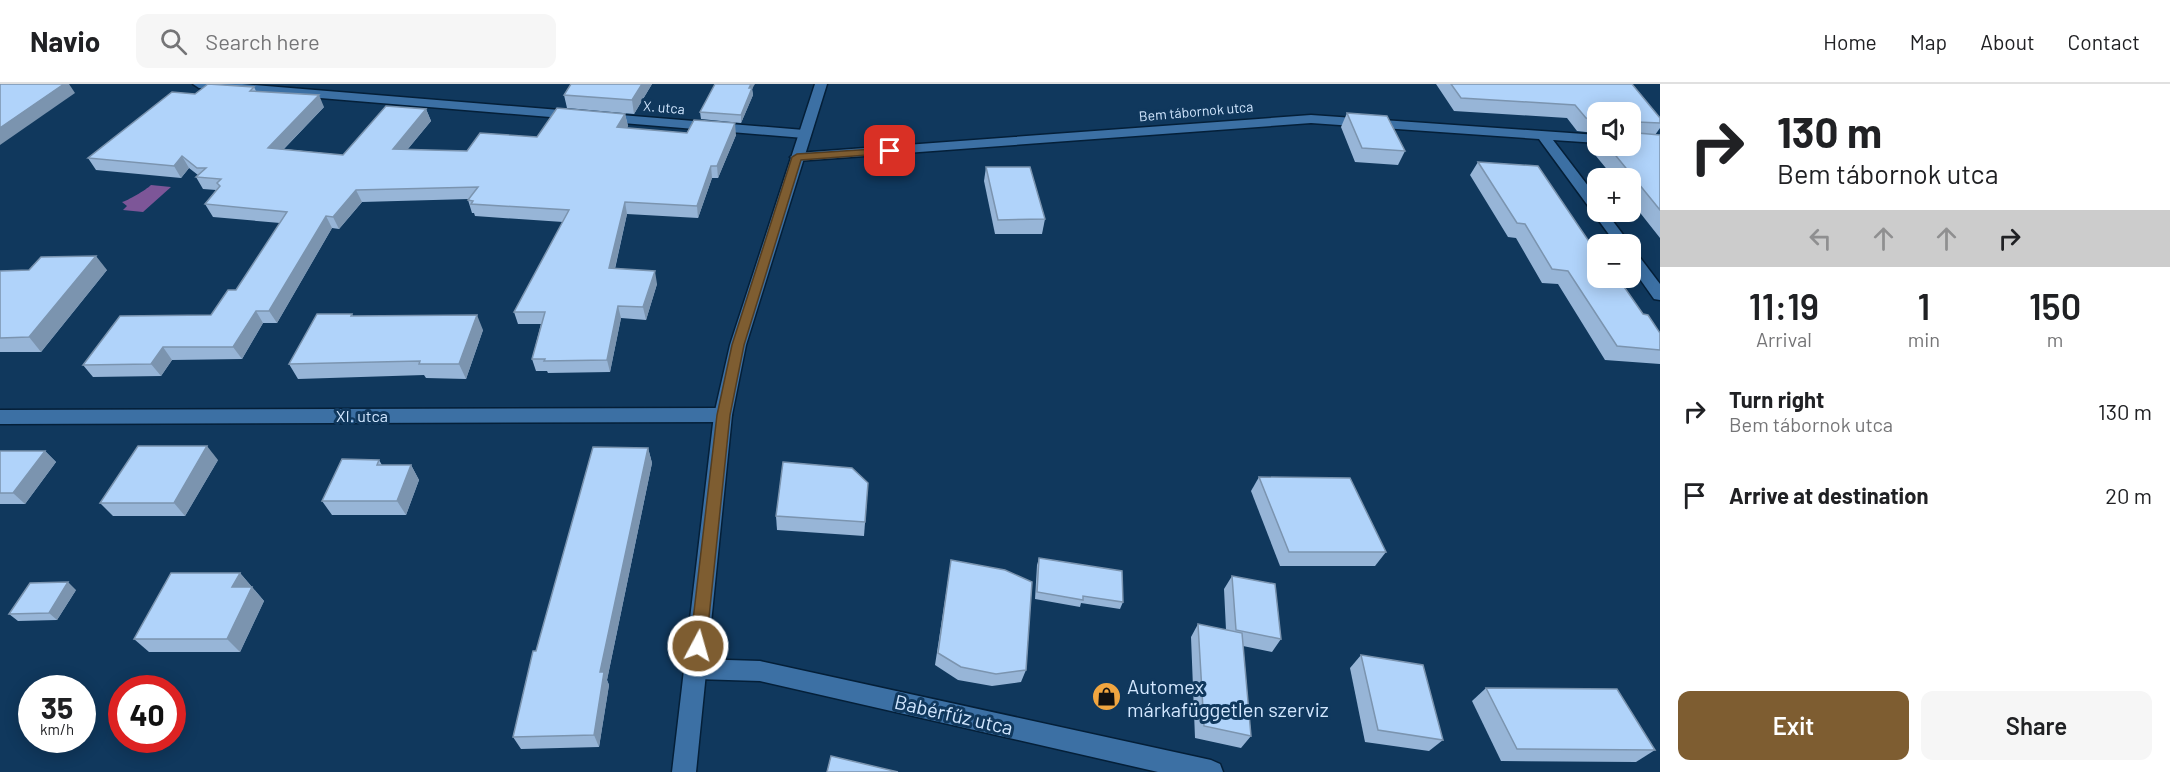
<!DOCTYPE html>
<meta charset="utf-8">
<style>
:root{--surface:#fff;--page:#f6f6f6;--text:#202124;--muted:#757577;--line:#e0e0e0;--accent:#7e5d31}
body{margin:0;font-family:Barlow,sans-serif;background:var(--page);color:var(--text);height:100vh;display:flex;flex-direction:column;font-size:22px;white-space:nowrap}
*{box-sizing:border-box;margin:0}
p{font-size:20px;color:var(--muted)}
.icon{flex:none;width:33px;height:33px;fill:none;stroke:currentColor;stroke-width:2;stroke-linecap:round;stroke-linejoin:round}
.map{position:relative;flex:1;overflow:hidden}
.drawer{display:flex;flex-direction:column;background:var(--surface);width:510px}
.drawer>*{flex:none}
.top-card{background:#fff;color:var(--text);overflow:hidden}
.tools{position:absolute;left:1587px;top:18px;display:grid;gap:12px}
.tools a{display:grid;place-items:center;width:54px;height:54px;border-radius:12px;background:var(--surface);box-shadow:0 3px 15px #0003;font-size:30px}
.speed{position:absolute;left:18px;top:591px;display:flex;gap:12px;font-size:30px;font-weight:700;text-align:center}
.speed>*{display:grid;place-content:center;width:78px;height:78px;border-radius:50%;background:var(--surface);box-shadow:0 3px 15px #0003;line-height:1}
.speed small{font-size:15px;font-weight:400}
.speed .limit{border:9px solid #d22;background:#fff;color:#111}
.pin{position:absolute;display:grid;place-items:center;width:51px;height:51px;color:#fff;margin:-26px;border-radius:12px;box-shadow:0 3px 9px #0006}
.me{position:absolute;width:66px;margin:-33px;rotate:6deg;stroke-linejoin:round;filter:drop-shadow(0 0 4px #0008)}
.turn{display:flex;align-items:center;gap:21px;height:126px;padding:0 18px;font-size:27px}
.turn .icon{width:78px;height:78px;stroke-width:2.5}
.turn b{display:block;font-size:42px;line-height:51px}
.lanes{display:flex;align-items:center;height:57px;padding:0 18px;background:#0003;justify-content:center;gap:30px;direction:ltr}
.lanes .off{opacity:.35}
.eta{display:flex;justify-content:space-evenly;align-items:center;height:102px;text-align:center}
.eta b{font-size:36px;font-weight:600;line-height:42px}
.cta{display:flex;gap:12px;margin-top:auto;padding:12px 18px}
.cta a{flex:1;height:69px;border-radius:12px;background:var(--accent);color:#fff;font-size:24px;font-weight:600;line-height:69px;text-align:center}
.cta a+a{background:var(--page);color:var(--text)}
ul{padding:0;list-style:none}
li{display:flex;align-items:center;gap:18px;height:84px;padding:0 18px}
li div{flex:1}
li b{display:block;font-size:22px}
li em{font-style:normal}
header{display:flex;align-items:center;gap:36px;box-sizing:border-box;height:84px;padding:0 30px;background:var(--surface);border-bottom:2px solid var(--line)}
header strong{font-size:28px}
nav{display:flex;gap:33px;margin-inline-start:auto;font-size:21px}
.search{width:420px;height:54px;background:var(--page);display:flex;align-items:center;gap:15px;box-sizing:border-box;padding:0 21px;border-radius:12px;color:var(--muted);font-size:22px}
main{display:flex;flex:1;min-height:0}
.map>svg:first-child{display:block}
.water{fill:#7d5698}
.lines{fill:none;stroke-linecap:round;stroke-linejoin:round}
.street-casing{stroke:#041f38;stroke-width:3}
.secondary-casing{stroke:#041f38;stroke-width:3}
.street{fill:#3c70a4;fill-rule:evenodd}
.secondary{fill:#3c70a4;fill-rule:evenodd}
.wall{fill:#97b5d7;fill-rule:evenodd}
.shaded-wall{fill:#7b94af}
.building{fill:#b0d3fa;stroke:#7b94af;stroke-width:1.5}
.route{fill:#7e5d31;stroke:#523c20;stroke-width:1.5}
.labels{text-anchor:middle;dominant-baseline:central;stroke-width:6;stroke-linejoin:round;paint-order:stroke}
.far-street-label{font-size:14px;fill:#d2e7ff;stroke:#10385d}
.street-label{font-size:16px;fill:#d2e7ff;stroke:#10385d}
.near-poi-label{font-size:20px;fill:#d2e7ff;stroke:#10385d;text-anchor:start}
.near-street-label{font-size:20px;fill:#d2e7ff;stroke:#10385d}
</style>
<header>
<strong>Navio</strong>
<div class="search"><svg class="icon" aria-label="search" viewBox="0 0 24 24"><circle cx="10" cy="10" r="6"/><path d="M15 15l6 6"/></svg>Search here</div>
<nav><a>Home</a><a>Map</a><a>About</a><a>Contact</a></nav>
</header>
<main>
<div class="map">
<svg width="1660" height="688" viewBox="0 0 1660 688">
<rect width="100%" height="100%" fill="#10385d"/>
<path class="water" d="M151,101L171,103L143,128L123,126L127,122L122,118C127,117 146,106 151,101Z"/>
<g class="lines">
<defs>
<g id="street">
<polygon points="193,0 242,0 804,46 810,50 804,54 199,4"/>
<polygon points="1311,31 1598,51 1598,59 1553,56 1598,115 1598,128 1606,128 1630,160 1616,160 1539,55 1311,39 797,77 790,73 797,69"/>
<polygon points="1630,166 1635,167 1660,200 1660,216 1654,215 1630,181"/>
<polygon points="723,324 729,326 732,331 729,336 723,338 0,340 0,326"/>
<polygon points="696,575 760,577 1211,676 1220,680 1223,688 1158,688 760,597 696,595 688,592 685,585 688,578"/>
</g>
<polygon id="secondary" points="815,0 827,0 746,261 732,331 696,688 672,688 714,331 730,261"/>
</defs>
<use href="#street" class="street-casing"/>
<use href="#secondary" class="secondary-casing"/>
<use href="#street" class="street"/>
<use href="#secondary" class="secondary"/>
</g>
<g class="wall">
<polygon points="652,0 634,30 567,24 564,11"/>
<path d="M1436,0H1632L1660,34V44L1655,51H1660V154L1630,116V94H1614L1587,61L1595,49L1577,47L1567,34L1454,27ZM1598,28H1630V62H1598Z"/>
<polygon points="254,3 256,7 324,23 284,65 343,71 426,25 431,37 407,66 467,67 537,53 625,30 628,42 626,44 687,49 736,51 718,94 712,94 698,134 627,130 615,185 657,200 646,236 621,234 610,288 548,289 547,287 536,287 532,275 541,240 518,240 514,228 563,138 475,132 474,129 472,129 468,116 469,115 362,118 339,145 332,144 277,239 263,239 242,275 172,276 161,292 93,293 83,281 211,231 236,206 280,139 213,133 205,120 216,106 203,105 196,93 198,91 189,84 181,94 96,86 88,74 195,10"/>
<polygon points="752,5 753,11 741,39 701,35 700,28"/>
<polygon points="1347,29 1405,67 1398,81 1355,78 1341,43"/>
<polygon points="1478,78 1660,266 1660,280 1605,276 1558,200 1542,199 1516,154 1508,153 1470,91"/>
<polygon points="986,83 1045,135 1042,150 995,150 984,97"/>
<polygon points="107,186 41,268 0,268 0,187"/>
<polygon points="352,230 353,232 483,246 466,295 426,294 424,291 298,295 289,280"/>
<polygon points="648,364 652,379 607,596 609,601 599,663 521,665 513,653 536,567"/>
<polygon points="0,367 45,367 56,378 25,420 0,420"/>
<polygon points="218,376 185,432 113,432 100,419"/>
<polygon points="379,376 382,381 411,381 419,396 406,431 332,431 322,417"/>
<polygon points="1259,393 1386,468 1375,482 1280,482 1251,407"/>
<polygon points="867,414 864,452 777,446 776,432"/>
<polygon points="1039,474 1123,518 1120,525 1081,519 1080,523 1035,515 1037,481"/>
<polygon points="240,489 264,517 240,568 149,568 134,555"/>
<polygon points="949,490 1026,586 1021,598 992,602 958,596 935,581"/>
<polygon points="1232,492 1281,555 1272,568 1243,562 1251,652 1241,664 1195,654 1191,553 1198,540 1226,546 1224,505"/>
<polygon points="76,506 57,536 18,537 9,530"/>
<polygon points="1361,571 1443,656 1429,667 1365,658 1350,584"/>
<polygon points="1486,604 1655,666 1636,678 1501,677 1472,617"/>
</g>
<g class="shaded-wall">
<polygon points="64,0 69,0 75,9 0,61 0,44"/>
<polygon points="642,0 652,0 634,30 632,16"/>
<polygon points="751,0 755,0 752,5 753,11 741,39 741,31"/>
<polygon points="319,11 324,23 274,75 268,64"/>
<polygon points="426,25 431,37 398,77 393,65"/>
<polygon points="625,30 628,42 620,55 617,43"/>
<polygon points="735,39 736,51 718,94 717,82"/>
<polygon points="182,72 189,84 181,94 174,82"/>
<polygon points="711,82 712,94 698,134 697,122"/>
<polygon points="356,106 362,118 339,145 333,133"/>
<polygon points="625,118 627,130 612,197 609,184"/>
<polygon points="326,132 332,144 277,239 269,227"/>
<polygon points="96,172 107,186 41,268 29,253"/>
<polygon points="655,187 657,200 646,236 643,223"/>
<polygon points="618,222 621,234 610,288 607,276"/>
<polygon points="256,227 263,239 242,275 233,263"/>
<polygon points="477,231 483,246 466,295 459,280"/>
<polygon points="163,263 172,276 161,292 151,280"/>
<polygon points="207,362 218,376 185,432 174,419"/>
<polygon points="648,364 652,379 607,596 609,601 599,663 594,651 600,588"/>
<polygon points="45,367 56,378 25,420 13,409"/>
<polygon points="411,381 419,396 406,431 397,417"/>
<polygon points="240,489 252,503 245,517 232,503"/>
<polygon points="68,498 76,506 57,536 49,529"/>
<polygon points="252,503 264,517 240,568 227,555"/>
</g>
<g class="building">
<polygon points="0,0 64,0 0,44"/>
<polygon points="208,0 254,3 250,7 319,11 268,64 343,71 386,22 426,25 393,65 467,67 480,49 537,53 557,24 625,30 617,43 687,49 694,36 735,39 717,82 711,82 697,122 625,118 609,184 655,187 643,223 618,222 607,276 544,277 545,275 532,275 545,228 514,228 569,126 471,120 473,117 468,116 478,103 356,106 333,133 326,132 269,227 256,227 233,263 163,263 151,280 83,281 120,232 211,231 228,206 236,206 287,128 205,120 220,102 217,99 221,95 196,93 206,84 197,84 182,72 174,82 88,74 172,8 195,10"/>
<polygon points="571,0 642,0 632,16 564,11"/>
<polygon points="715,0 751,0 749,4 752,4 741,31 700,28"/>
<polygon points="1451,0 1632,0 1660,34 1660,39 1638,38 1638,49 1660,51 1660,126 1608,62 1630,62 1630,28 1598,28 1598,35 1586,34 1575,21 1461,14"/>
<polygon points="1347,29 1387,32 1405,67 1362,64"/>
<polygon points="1478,78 1538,82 1594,165 1598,165 1598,194 1618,194 1643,230 1648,231 1660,249 1660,266 1617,262 1568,187 1552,185 1525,140 1517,139"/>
<polygon points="986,83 1030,83 1045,135 998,136"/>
<polygon points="96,172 29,253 0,254 0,187 29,186 41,173"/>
<polygon points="317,230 352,230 351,232 477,231 459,280 419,280 420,277 289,280"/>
<polygon points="138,362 207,362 174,419 100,419"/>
<polygon points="593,363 648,364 600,588 604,588 594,651 513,653 533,567 536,567"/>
<polygon points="0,367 45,367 13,409 0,409"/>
<polygon points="342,375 379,376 377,381 411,381 397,417 322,417"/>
<polygon points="783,378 852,384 868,399 865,438 776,432"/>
<polygon points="1259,393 1350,394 1386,468 1289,468"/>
<polygon points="1039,474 1122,487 1123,518 1083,512 1083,516 1037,508"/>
<polygon points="951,476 1005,486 1032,498 1026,586 996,590 961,583 938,569"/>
<polygon points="171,489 240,489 232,503 252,503 227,555 134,555"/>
<polygon points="1232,492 1275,500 1281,555 1236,546"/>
<polygon points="68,498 49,529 9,530 30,499"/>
<polygon points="1198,540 1242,549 1251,652 1204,642"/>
<polygon points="1361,571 1423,581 1443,656 1378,646"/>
<polygon points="1486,604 1617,605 1655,666 1517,665"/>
<polygon points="831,672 898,688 827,688"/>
</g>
<polygon class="route" points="890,64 895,67 894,69 801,76 744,261 730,331 706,562 704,567 698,569 692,567 690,562 717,331 732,261 792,73 797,70"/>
<defs>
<symbol id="shop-disc" viewBox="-11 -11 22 22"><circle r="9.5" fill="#f1a640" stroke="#10385d"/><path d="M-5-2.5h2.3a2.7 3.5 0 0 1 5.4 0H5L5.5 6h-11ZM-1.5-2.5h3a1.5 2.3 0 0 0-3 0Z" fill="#111"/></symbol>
</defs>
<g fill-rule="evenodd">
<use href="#shop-disc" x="1090" y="596" width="33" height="33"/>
</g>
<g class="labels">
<g class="far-street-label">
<text transform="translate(664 23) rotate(5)">X. utca</text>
<text transform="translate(1196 27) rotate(-5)">Bem tábornok utca</text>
</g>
<g class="street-label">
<text x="362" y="331">XI. utca</text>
</g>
<g class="near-poi-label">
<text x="1127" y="602">Automex<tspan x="1127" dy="23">márkafüggetlen szerviz</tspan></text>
</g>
<g class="near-street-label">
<text transform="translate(954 630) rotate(13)">Babérfűz utca</text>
</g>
</g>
</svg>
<div class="tools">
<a><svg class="icon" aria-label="sound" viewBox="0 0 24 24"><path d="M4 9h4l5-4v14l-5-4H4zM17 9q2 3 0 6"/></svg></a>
<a>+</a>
<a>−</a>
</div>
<div class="speed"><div>35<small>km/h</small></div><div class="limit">40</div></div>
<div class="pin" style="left:890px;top:67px;background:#d93025"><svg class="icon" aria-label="arrive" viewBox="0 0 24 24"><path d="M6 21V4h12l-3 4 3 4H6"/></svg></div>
<svg class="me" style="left:698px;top:562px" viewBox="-20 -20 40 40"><circle r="17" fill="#7e5d31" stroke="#fff" stroke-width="3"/><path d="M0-11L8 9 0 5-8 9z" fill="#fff"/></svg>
</div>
<section class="drawer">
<div class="top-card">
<div class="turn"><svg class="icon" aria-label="right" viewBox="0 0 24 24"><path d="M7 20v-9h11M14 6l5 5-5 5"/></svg><div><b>130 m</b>Bem tábornok utca</div></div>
<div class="lanes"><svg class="icon off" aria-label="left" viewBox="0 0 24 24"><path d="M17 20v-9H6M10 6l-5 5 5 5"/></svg><svg class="icon off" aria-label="ahead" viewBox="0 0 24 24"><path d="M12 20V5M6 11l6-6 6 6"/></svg><svg class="icon off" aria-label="ahead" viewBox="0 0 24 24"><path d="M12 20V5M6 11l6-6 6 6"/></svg><svg class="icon" aria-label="right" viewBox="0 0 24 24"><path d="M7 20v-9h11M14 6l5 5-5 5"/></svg></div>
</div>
<div class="eta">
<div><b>11:19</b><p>Arrival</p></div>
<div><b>1</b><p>min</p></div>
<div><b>150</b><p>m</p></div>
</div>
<ul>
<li><svg class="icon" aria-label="right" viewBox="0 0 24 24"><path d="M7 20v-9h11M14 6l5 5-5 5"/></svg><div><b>Turn right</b><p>Bem tábornok utca</p></div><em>130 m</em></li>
<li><svg class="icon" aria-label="arrive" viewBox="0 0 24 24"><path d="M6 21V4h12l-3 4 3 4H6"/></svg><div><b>Arrive at destination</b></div><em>20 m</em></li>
</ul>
<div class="cta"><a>Exit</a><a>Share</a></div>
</section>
</main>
